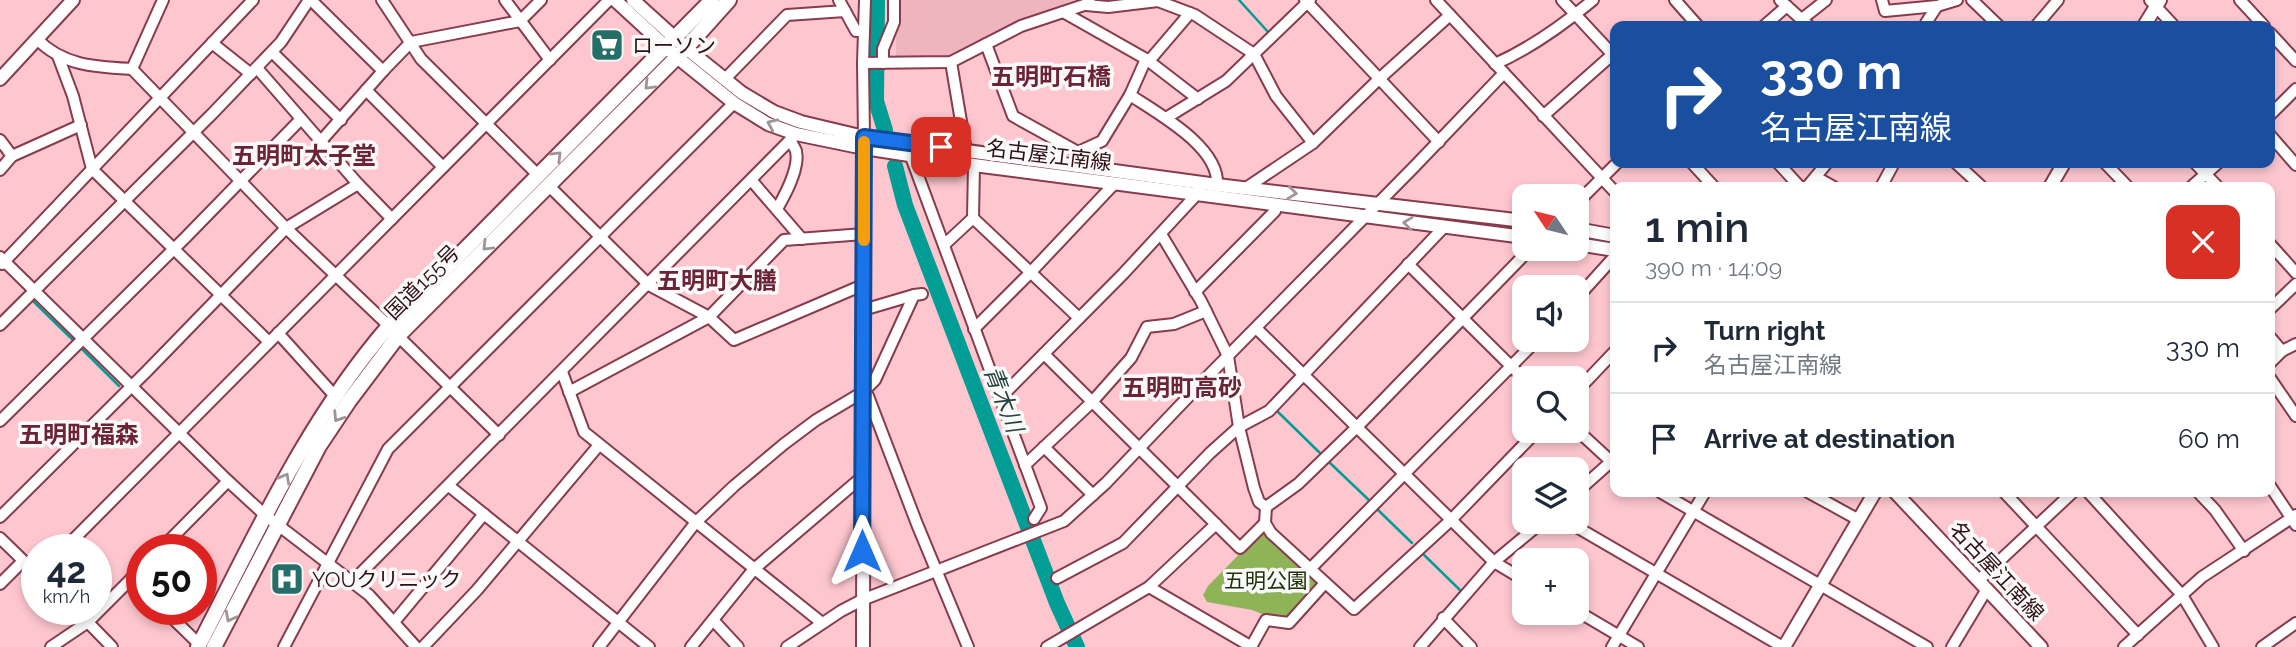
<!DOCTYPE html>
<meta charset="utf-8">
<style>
:root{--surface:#fff;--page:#f2f2f3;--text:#1f2937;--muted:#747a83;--line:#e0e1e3}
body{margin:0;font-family:Raleway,"Noto Sans JP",sans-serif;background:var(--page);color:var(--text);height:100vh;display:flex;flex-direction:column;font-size:26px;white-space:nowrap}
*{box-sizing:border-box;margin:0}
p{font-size:23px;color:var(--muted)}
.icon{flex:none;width:38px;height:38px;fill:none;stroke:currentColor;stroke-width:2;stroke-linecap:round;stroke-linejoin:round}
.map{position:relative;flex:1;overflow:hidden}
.drawer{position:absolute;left:1610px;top:182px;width:665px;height:315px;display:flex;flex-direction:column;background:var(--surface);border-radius:14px;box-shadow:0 4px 10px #0003}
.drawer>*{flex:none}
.banner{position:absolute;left:1610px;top:21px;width:665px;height:147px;border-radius:14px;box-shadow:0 4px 10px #0003;background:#1a4fa0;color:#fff;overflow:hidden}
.needle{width:46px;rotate:305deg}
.buttons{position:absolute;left:1512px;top:184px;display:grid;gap:14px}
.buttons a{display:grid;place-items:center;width:77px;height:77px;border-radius:14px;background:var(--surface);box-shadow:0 4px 10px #0003;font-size:35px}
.speed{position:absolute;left:21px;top:534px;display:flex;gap:14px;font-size:35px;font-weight:700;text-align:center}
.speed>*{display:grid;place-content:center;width:91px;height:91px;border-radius:50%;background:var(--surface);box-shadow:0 4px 10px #0003;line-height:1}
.speed small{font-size:18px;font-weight:400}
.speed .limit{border:10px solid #d22;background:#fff;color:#111}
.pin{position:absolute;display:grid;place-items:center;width:60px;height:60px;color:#fff;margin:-30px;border-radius:14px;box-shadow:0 4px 10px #0006}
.me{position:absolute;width:77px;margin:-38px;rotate:0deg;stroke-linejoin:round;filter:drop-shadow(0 0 5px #0008)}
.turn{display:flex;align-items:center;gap:24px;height:147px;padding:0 35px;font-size:32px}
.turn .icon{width:91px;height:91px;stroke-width:2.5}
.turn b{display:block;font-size:49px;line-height:60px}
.round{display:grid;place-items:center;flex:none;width:74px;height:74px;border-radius:14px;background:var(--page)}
.overview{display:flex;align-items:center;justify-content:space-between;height:119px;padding:0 35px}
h1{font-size:42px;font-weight:600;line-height:52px}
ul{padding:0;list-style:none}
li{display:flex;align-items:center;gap:21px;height:91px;padding:0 35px;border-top:2px solid var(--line)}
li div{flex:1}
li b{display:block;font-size:26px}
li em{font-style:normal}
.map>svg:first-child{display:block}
.built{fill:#efb5bf}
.green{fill:#8eb457}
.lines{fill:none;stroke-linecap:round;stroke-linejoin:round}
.stream{stroke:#029d94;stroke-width:2.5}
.river{stroke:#029d94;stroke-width:16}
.minor-casing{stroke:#873b4c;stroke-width:14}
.major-casing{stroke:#873b4c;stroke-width:16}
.highway-casing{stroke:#873b4c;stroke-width:18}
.minor{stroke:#fff;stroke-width:10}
.major{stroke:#fff;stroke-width:12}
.highway{stroke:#fff;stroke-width:14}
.oneway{stroke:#a19396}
.route-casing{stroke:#114b97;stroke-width:18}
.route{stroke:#1a73e8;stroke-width:12}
.slow{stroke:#f59e0b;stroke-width:12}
.labels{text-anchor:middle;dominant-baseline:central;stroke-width:7;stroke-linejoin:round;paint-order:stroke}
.poi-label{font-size:21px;fill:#2f0f16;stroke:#f9f9f9;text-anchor:start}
.street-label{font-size:21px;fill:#2f0f16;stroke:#f9f9f9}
.park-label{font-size:21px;fill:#223107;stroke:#f9f9f9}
.water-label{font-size:23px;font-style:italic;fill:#26413e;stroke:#f9f9f9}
.quarter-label{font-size:24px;font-weight:bold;fill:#6d2337;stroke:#f9f9f9}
</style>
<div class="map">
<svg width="2296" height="647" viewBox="0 0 2296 647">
<rect width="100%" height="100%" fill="#fec7d0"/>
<polygon class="built" points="896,0 1083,0 1024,18 950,58 896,59"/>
<polygon class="green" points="1262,531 1319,582 1286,618 1267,616 1252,610 1207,602 1203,595 1208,586"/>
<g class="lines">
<g class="stream">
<polyline points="1239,0 1269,33"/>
<polyline points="33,301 76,343"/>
<polyline points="81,348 119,386"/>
<polyline points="1276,410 1322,455"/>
<polyline points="1329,462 1372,503"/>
<polyline points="1377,509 1412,543"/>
<polyline points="1421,552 1461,591 1434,623"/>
</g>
<g class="river">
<polyline points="877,0 876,101 885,130"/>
<polyline points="895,166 905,205 1057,603 1077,647"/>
</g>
<defs>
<g id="minor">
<polyline points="163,0 132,69 286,228 389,326"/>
<polyline points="311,0 383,71"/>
<polyline points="382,0 421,59 538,175"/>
<polyline points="505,0 550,60"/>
<polyline points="839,0 856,31 864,31"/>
<polyline points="1305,0 1439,142"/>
<polyline points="1436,0 1615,192"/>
<polyline points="1562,0 1615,57"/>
<polyline points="1675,0 1698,26"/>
<polyline points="1780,0 1809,26"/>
<polyline points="1882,0 1885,11 1937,6 1957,0"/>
<polyline points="1972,0 1999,26"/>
<polyline points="2150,0 2174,26"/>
<polyline points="2240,0 2264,26"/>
<polyline points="1086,5 1108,7 1158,1 1195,15 1254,54 1276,96 1313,143"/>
<polyline points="1063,12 1146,59 1198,99"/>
<polyline points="1802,19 1826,0"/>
<polyline points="1926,23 1937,6"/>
<polyline points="1764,26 1787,6"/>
<polyline points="2036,26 2058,0"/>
<polyline points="2270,33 2296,61"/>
<path d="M37,39C63,66 96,67 132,69"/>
<polyline points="212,43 251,74"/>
<polyline points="986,44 1013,116 1078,152 1102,141 1130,95 1146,59"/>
<polyline points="272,52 341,120"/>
<polyline points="58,56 73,96 92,169 269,342"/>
<polyline points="1149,61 1190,13"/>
<polyline points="951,62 966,151"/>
<polyline points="863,63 951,62 1021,26 1090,3"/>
<polyline points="883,63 883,49 894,22 894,0"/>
<path d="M1495,64C1531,48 1563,25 1593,0"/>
<polyline points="257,68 358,184 392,219"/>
<polyline points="724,80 787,15 845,11"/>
<polyline points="366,90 443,167"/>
<path d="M1130,95C1157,113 1220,147 1217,185"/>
<polyline points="2270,115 2296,89"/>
<polyline points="1543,116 1613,54"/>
<polyline points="1166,118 1226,81 1310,0"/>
<polyline points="2270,135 2296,165"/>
<polyline points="864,137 863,63 865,0"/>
<polyline points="0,140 12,156"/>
<polyline points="321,141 383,71 411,42 520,21 541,0"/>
<polyline points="910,154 1041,508 1034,519"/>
<polyline points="1692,163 1714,187"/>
<polyline points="1778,163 1800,187"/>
<polyline points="1956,163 1982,187"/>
<polyline points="2105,163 2128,187"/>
<polyline points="2195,163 2218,187"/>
<polyline points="0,170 12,156 81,125"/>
<polyline points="1816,177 1834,187"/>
<polyline points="752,181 802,239"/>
<polyline points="548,185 649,285 709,317 734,340 863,285"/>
<polyline points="1807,187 1827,163"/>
<polyline points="1881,187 1894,163"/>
<polyline points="2191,187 2218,163"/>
<polyline points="1246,188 1313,143 1379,79 1450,15"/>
<polyline points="1577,203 1617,163"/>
<path d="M777,209C785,195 800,168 796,151C796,150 791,142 791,141"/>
<polyline points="973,218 1079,318"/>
<polyline points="1161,234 1201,301 1228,356 1239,427 1254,488 1259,502 1266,507 1265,523 1271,533 1354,609 1451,520 1538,430"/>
<polyline points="2270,244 2296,273"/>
<polyline points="944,245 973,218 974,165"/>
<polyline points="0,257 228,481 265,515 369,595 416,647"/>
<polyline points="2,264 253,0"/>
<polyline points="1408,264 1524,379"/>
<polyline points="1195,292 1275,211 1276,205"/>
<polyline points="1577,298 1615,256"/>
<polyline points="2270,309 2296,284"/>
<polyline points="863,310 914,295"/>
<polyline points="0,325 213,113 281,42 309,0"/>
<polyline points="1256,328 1494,562 1524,580"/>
<polyline points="974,329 1030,273 1115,183"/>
<polyline points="278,333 334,395"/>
<polyline points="398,336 499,435"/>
<polyline points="2270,337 2282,351"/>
<polyline points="1044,354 1240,548 1265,523"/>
<polyline points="2270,363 2282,351 2296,344"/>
<polyline points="562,372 584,432 822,623"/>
<polyline points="2270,378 2296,416"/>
<polyline points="1577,391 1615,351"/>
<polyline points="569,392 709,317 784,240 864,234"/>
<polyline points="863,392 868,396 917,524 968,647"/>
<polyline points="1000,398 1123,274 1198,193"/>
<polyline points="0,421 186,237 301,119"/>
<polyline points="1577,430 1615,465"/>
<polyline points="1044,447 1093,495"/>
<polyline points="1025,465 1092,402 1131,358 1147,327 1174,324 1206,311"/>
<polyline points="449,486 649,647"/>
<polyline points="2270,486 2296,525"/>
<polyline points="1577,492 1614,459"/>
<polyline points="1660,492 1927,647"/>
<polyline points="1808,492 1859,520"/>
<polyline points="2004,492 2138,635"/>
<polyline points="2088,492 2182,595 2213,647"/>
<polyline points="2198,492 2215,510 2244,551"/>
<polyline points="1266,507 1298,484 1357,427 1531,248"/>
<polyline points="0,517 147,371 286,228 358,184"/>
<polyline points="1568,522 1783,647"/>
<polyline points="0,538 37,574"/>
<polyline points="63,550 609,0"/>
<polyline points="160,550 228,481"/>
<polyline points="1310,569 1537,340"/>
<polyline points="1057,578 1123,543 1210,453 1239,427 1269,411 1444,227"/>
<polyline points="131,579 142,589"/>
<polyline points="1979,580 2073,492"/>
<polyline points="352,582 796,134"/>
<polyline points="0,584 23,561"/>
<polyline points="1149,587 1216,524"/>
<polyline points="75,609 112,647"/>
<polyline points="163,609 199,644"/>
<polyline points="1577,611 1638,647"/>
<polyline points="1443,618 1471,647"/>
<polyline points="713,620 738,647"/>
<polyline points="394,622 484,514"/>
<polyline points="51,647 88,622 142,568"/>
<polyline points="284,647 388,449 734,103"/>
<polyline points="423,647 477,590 599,445"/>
<polyline points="599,647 696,522 734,486 784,444 816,420 863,392 875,380 914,295 922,294"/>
<polyline points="691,647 754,569 862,477"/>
<polyline points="787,647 841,611 862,600 1064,521 1106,483 1211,373 1415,166 1504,73"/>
<polyline points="1047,647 1149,587 1252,647"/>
<polyline points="1251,647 1266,620 1289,623 1325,583"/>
<polyline points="1420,647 1494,562 1542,522"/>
<polyline points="1612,647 1705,492"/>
<polyline points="1952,647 1987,589"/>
<polyline points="2124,647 2202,577 2296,515"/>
<polyline points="2262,647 2296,623"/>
</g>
<g id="major">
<polyline points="615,0 677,57 734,103 768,124 796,134 864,148 974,165 1524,237"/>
<polyline points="633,0 686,48 742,93 774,112 801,122 864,137 1217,185 1524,221"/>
<polyline points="2144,26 2160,0"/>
<polyline points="0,79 73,0"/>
<polyline points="2050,187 2064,163"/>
<polyline points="1577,229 1615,236"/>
<polyline points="1577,244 1615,250"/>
<polyline points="1895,492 2041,647"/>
<polyline points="863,647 864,141"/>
<polyline points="1784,647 1875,492"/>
</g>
<g id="highway">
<path d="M198,647C256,535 306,422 389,326L712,0"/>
<polyline points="214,647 319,446 349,401 398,336 686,48 729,0"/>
</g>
</defs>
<use href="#minor" class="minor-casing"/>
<use href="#major" class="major-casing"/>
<use href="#highway" class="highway-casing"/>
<use href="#minor" class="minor"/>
<use href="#major" class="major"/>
<use href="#highway" class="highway"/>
</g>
<defs><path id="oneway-chevron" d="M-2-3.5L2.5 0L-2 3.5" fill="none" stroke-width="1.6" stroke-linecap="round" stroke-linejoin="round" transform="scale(1.75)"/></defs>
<g class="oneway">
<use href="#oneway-chevron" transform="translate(649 85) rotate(135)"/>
<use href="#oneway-chevron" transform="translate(772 124) rotate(-156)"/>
<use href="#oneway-chevron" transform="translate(557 156) rotate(-45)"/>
<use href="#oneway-chevron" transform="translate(1292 193) rotate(7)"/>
<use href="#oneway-chevron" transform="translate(1408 223) rotate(-173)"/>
<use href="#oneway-chevron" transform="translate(487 246) rotate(135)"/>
<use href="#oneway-chevron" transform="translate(338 417) rotate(123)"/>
<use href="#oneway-chevron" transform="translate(285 478) rotate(-61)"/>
<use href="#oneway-chevron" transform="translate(230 617) rotate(118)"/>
</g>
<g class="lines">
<defs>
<polyline id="route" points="862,551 864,137 941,147"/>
</defs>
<use href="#route" class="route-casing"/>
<use href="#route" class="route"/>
<polyline class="slow" points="864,240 864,142"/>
</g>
<defs>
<symbol id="supermarket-square" viewBox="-11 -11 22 22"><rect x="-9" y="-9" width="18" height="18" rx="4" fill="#266f69" stroke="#f9f9f9"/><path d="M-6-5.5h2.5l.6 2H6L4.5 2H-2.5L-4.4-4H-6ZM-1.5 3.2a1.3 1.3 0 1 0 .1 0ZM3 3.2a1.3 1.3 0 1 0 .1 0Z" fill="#fff"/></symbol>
<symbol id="hospital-square" viewBox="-11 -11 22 22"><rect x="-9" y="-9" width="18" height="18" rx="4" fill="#266f69" stroke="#f9f9f9"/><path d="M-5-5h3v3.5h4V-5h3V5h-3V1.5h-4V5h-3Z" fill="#fff"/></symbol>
</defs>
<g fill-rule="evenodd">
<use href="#supermarket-square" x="588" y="26" width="38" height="38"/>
<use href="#hospital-square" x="268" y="560" width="38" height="38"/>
</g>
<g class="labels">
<g class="poi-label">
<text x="632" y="45">ローソン</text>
<text x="312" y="579">YOUクリニック</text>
</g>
<g class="street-label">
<text transform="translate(1049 155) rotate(7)">名古屋江南線</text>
<text transform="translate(422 282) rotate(-45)">国道155号</text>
<text transform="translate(1997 571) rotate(47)">名古屋江南線</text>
</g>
<g class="park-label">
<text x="1266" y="580">五明公園</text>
</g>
<g class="water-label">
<text transform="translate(1004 399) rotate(69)">青木川</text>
</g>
<g class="quarter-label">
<text x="1051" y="76">五明町石橋</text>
<text x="304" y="155">五明町太子堂</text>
<text x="717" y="280">五明町大膳</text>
<text x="1182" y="387">五明町高砂</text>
<text x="79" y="434">五明町福森</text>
</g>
</g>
</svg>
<div class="buttons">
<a><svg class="needle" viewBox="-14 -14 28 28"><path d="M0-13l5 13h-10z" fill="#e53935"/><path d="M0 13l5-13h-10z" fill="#747a83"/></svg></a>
<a><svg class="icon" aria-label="sound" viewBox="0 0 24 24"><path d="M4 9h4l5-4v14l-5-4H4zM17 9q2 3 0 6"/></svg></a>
<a><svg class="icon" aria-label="search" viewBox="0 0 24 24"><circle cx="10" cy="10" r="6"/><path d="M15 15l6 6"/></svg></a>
<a><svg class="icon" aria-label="layers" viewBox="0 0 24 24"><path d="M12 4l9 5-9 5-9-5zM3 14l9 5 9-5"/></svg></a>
<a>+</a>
</div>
<div class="speed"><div>42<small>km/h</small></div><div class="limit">50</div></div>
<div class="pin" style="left:941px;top:147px;background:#d93025"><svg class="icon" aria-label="arrive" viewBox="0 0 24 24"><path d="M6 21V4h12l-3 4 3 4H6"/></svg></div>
<svg class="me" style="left:862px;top:551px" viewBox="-20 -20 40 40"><path d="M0-17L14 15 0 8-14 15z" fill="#1a73e8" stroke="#fff" stroke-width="4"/></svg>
<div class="banner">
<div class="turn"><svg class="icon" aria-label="right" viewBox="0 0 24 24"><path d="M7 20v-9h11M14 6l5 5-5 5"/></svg><div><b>330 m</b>名古屋江南線</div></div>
</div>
<section class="drawer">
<div class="overview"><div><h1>1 min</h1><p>390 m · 14:09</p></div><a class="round" style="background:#d93025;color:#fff"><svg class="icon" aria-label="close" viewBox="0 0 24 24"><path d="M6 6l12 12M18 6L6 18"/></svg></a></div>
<ul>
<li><svg class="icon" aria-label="right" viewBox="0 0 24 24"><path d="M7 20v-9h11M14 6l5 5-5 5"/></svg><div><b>Turn right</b><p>名古屋江南線</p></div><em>330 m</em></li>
<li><svg class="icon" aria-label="arrive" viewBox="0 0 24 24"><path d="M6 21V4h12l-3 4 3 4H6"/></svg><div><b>Arrive at destination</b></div><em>60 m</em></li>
</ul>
</section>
</div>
